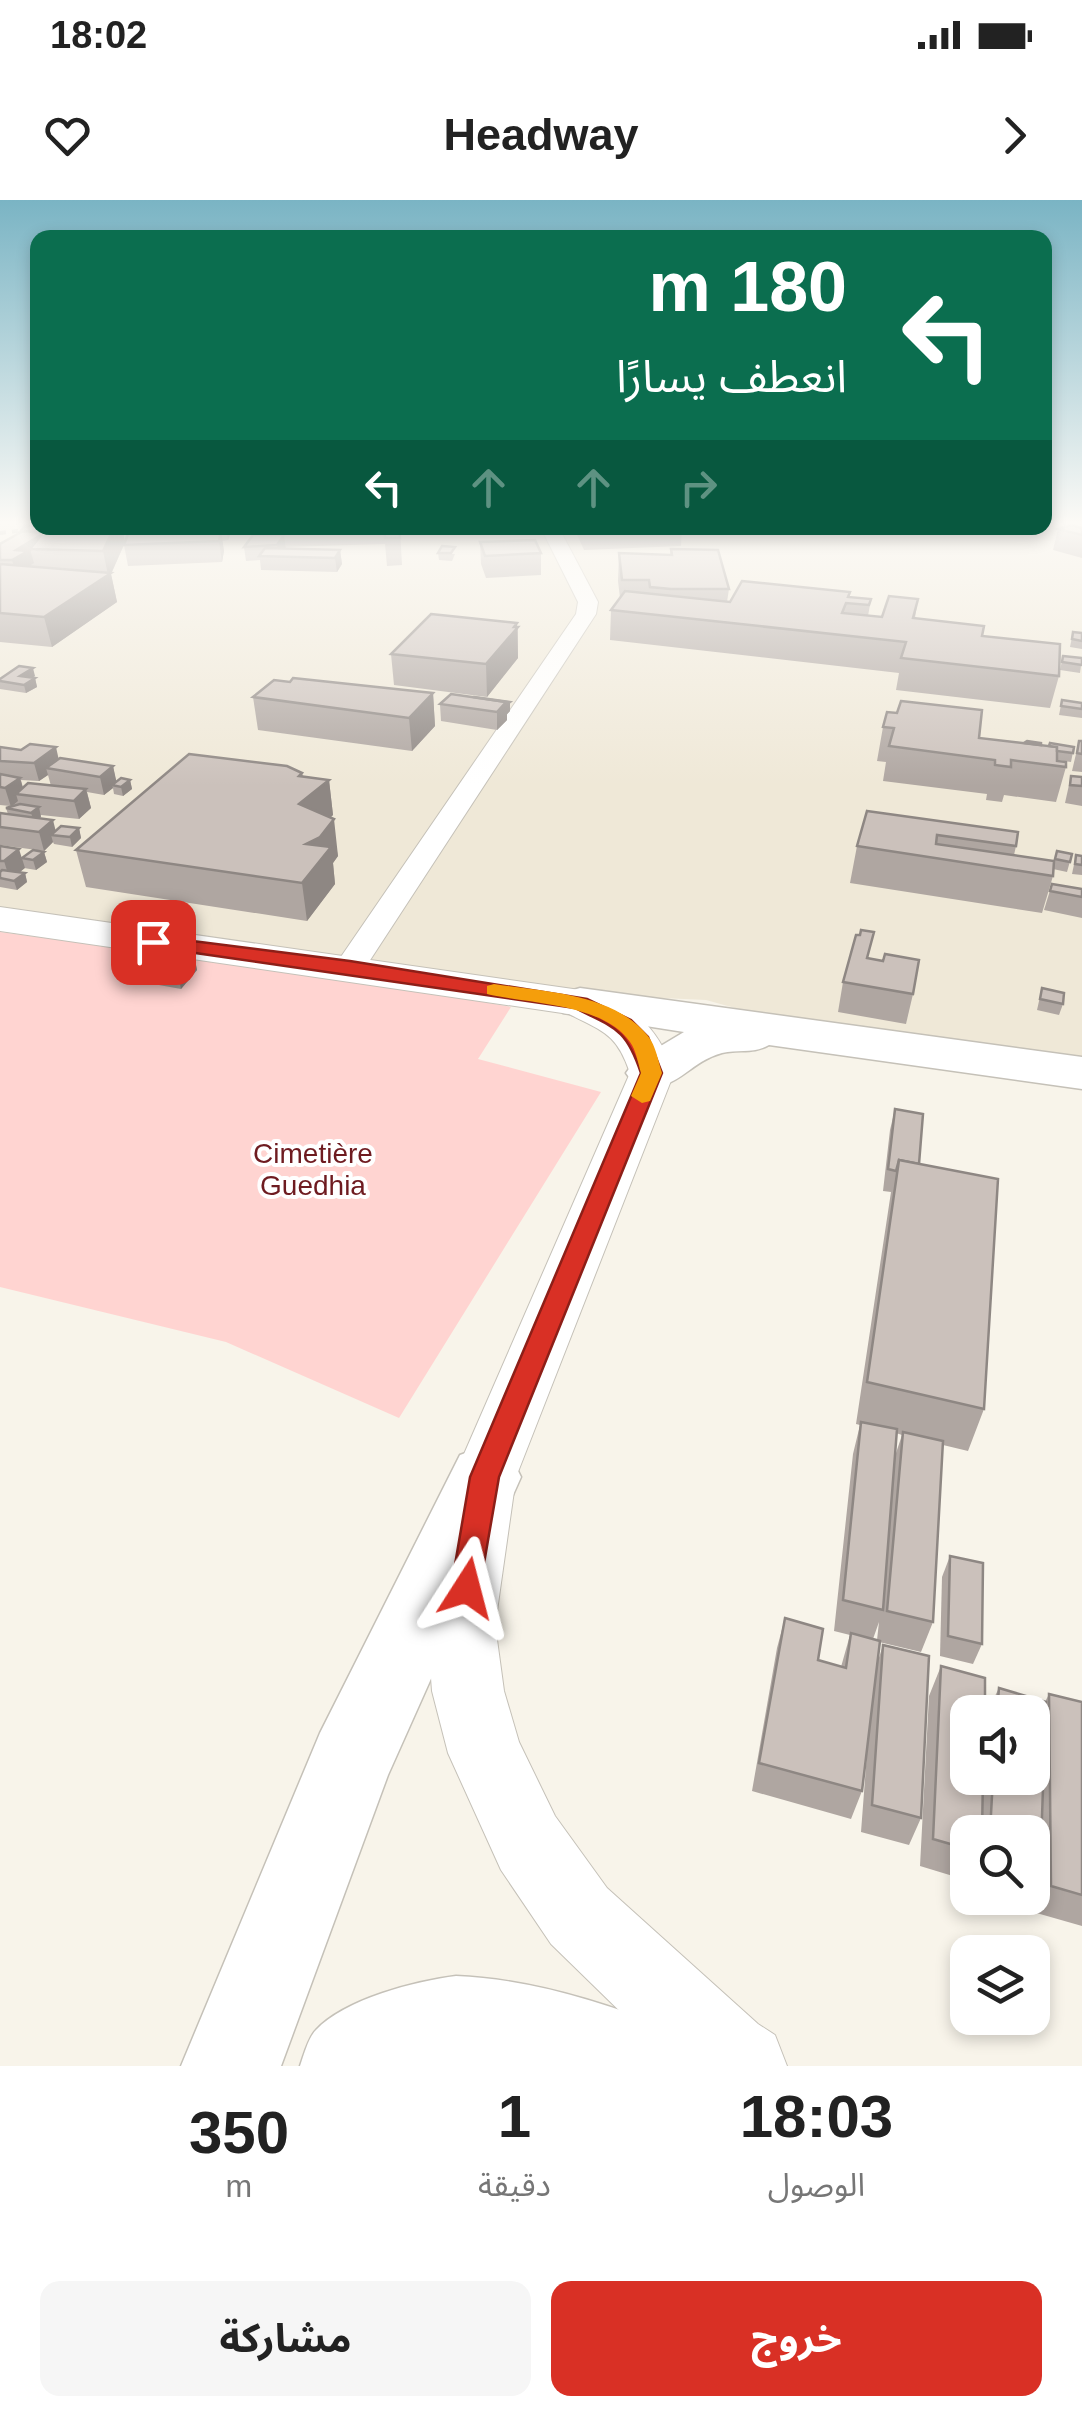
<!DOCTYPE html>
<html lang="ar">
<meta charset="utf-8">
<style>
:root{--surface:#fff;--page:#f6f6f6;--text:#222;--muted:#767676;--accent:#d93025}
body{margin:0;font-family:Helvetica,"Noto Sans Arabic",sans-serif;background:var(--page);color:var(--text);direction:rtl;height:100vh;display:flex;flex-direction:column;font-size:38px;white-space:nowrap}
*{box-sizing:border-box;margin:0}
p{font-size:32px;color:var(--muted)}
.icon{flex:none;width:55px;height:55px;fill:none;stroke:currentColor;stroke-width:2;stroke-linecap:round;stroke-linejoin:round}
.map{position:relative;height:1866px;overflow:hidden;direction:ltr}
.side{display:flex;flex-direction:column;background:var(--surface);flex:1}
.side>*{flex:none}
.guide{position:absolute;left:30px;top:30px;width:1022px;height:305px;border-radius:20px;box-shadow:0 5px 15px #0003;direction:rtl;background:#0b6e4f;color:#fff;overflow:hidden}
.buttons{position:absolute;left:950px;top:1495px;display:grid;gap:20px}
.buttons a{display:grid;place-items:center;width:100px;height:100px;border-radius:20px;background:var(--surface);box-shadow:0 5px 15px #0003;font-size:50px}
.pin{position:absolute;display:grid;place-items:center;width:85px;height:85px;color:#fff;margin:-42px;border-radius:20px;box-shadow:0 5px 15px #0006}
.me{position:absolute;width:110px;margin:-55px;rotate:9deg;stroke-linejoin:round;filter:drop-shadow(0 0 8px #0008)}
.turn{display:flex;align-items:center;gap:35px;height:210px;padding:0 40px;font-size:45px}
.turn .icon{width:130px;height:130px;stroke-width:2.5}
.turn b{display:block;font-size:70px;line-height:85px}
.lanes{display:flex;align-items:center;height:95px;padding:0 40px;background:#0003;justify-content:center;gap:50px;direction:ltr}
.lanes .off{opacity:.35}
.eta{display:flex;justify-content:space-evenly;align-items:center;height:170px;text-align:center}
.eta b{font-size:60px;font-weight:700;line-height:70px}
.button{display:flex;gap:20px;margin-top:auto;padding:20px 40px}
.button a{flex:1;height:115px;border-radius:20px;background:var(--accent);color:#fff;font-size:40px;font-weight:700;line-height:115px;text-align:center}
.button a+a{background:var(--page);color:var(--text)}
.status{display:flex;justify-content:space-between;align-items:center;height:70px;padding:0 50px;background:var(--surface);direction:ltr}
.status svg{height:28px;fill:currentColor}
header{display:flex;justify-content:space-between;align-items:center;height:130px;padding:0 40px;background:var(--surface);font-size:45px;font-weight:700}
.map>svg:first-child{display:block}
.built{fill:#efe8d7}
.green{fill:#ffd4d1}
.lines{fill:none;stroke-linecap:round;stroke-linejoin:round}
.minor-casing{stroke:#c5c1b8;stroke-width:2}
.major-casing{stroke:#c5c1b8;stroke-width:2}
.highway-casing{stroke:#c5c1b8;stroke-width:3}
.minor{fill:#fff;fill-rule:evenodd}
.major{fill:#fff;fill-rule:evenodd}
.highway{fill:#fff;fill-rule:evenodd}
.rail{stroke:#85827b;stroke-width:4;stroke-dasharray:6 6;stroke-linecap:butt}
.wall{fill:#afa6a1;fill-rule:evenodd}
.shaded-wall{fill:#8e8783}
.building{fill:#cbc1bb;stroke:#8e8783;stroke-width:2.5}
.route{fill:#d93025;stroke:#8d1f18;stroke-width:2.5}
.slow{fill:#f59e0b}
.labels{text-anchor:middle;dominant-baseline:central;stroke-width:8;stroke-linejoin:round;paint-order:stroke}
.park-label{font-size:28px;fill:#6e1b20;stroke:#fff}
</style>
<div class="status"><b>18:02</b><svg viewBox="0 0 49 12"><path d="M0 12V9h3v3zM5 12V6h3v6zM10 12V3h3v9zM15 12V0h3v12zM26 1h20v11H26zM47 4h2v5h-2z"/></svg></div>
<header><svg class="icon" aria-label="forward" viewBox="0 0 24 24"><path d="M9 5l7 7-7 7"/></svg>Headway<svg class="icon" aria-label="heart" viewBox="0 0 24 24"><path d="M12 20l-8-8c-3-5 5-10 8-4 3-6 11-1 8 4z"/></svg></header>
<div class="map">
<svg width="1082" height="1866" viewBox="0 0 1082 1866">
<rect width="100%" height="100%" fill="#f8f4ea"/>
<polygon class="built" points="0,325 1082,325 1082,861 790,823 706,800 618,796 0,710"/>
<polygon class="green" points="0,732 353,779 511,807 478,859 601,892 399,1218 226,1142 0,1087"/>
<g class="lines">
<defs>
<polygon id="minor" points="541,328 559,328 598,402 596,414 361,774 339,774 334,767 576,414 578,402"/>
<path id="major" d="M0,707L580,790C631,803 657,824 674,873L516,1277L495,1425L504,1491L519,1542L555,1616L607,1688L758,1824L775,1835L787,1866H676L551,1744L501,1670L448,1553L432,1491L427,1425L454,1277L630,873C617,834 604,832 569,814L0,731Z"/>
<g id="highway">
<path d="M580,788L1082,857V889L769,845C754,854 739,849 722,853C685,863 677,896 634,884L626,873L634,862L684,832L563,813L556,803L563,793Z"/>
<polygon points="485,1246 510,1255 521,1277 388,1575 281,1866 181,1866 320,1533 460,1255"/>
<path d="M456,1776C530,1779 604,1802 673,1830L687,1866H300C304,1855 308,1838 316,1830C345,1799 416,1781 456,1776Z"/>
</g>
</defs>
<use href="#minor" class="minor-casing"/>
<use href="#major" class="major-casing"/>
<use href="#highway" class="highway-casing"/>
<use href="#minor" class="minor"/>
<use href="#major" class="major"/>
<use href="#highway" class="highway"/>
<polyline class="rail" points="0,333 43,328"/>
</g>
<g class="wall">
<polygon points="38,328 44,328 44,331 122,328 125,342 129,331 129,328 233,328 228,340 222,341 224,351 222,362 128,366 124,345 111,374 117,402 52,447 0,442 0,344"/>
<polygon points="250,328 400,328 402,365 387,366 385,344 285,347 286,348 340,350 342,364 337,372 261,370 260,360 246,361 244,347 252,337"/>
<polygon points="574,328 682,328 681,346 584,350"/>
<polygon points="1082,328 1082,358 1053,350 1058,329"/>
<polygon points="480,342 541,353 541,375 486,378 481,364"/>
<polygon points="671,349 729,389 727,402 849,397 871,399 868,416 882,417 918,399 915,418 982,436 1059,476 1050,508 896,490 899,473 610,440 611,410 620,398 618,381 619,353 670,355"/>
<polygon points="438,353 455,354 452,361 439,360"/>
<polygon points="518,427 518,458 487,497 394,485 391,454"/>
<polygon points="1073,432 1082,433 1082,449 1070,447"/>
<polygon points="1063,456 1082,458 1080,473 1060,470"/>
<polygon points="35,476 32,478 35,478 37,487 26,493 0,489 0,479"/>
<polygon points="433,493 435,526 412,551 258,530 253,497"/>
<polygon points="1062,500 1082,503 1082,518 1059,515"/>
<polygon points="510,502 510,511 507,514 507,520 497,530 441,521 440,504"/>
<polygon points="883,527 1041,545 1074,547 1071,562 1057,560 1066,567 1056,602 1004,595 1002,602 986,600 987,594 883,581 886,562 877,561"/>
<polygon points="1079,541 1082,541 1082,572 1072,571"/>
<path d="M0,547L59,559L113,566L116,582L130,580L132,589L123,596L114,594L113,588L104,595L87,592L91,608L79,619L41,615L39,618L56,631L79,628L81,638L72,647L54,644L53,642L44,651L0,645V613L8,614L6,608L10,606L0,605ZM48,575L51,586L23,588L21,580L39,581Z"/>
<polygon points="302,573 303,577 329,580 333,615 330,618 338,656 333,663 335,684 307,721 86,687 76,650"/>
<polygon points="1071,576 1082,577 1082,606 1065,603"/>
<polygon points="867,611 1016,646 1014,655 1054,662 1057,651 1072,654 1067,672 1053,669 1053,676 1042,713 850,683 857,646"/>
<polygon points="0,646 22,658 44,652 47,662 36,670 24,668 20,672 25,673 27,682 17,690 0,687"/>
<polygon points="1076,655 1082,656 1082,675 1072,674"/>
<polygon points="1052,684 1082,689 1082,718 1044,710"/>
<polygon points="193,750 197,770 181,789 120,778 114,758"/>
<polygon points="868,758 913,794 906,824 838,812 843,782"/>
<polygon points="1042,788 1063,804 1059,815 1037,810"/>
<path d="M895,909L919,964L984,1209L968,1251L943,1245L933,1422L921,1452L879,1442L877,1464L883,1445L921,1618L909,1645L861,1632L868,1540L862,1591L851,1619L752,1591L777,1448L785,1418L818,1460L841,1467L850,1435L834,1431L853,1254L860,1225L856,1224L891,992L883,991L890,930ZM896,1233L902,1235L894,1259ZM879,1422L877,1440L873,1439Z"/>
<polygon points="950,1356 982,1444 973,1464 940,1456 942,1377"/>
<polygon points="941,1466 968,1578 1032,1578 1032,1512 987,1512 999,1488 1045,1502 1049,1494 1082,1502 1082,1726 1033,1712 1032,1632 968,1632 966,1680 920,1666 929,1496"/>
</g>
<g class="shaded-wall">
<polygon points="42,328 48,350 38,350 37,351 36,350 30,349 34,363 31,365 33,372 17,377 12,360 16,350"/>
<polygon points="114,328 122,328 125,342 111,374 117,402 52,447 44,417 108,375 103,351"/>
<polygon points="226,328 233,328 228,340"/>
<polygon points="221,330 224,351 222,362 219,341"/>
<polygon points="284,335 286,350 279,356 277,345"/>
<polygon points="340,350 342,364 337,372 335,358"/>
<polygon points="517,423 518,458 487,497 486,464"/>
<polygon points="33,468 35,476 22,484 20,476"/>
<polygon points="35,478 37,487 26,493 24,485"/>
<polygon points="433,493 435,526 412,551 409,518"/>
<polygon points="506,502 510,502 510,511 507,514 507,520 497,530 497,512"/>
<polygon points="56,547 60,565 46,568 48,575 39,581 34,563"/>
<polygon points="113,566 117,584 112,585 113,588 104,595 100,577"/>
<polygon points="302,573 306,599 329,580 333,615 304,640 299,604 299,576"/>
<polygon points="20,578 25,595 16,594 18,601 11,607 5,588"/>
<polygon points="130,580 132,589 123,596 121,587"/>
<polygon points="86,589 91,608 79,619 74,601"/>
<polygon points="39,607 41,617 34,622 31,613"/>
<polygon points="334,619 338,656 333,663 335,684 307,721 302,683 306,644"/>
<polygon points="53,620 57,636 51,635 53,642 44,651 39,632"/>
<polygon points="79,628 81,638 72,647 70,637"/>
<polygon points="19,649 25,668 10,680 4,661"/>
<polygon points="44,652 47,662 36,670 33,660"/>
<polygon points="25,673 27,682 17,690 14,681"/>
<polygon points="193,750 197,770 181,789 177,768"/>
</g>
<g class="building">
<polygon points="1071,325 1082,328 1082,335 1058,329"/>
<polygon points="25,326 38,326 42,328 38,332 23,331 16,336"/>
<polygon points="47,328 114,328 103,351 30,349"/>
<polygon points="130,328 187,328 185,332 221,330 219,341 124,345"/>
<polygon points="385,328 399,328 400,338 385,338"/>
<polygon points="23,331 44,333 16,350 28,351 12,360 0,360 0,344"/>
<polygon points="253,335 284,335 277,345 244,347"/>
<polygon points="535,340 541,353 485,356 480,342"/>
<polygon points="442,346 455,347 451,353 438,353"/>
<polygon points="265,348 340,350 335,358 259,356"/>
<polygon points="671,349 718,350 729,389 671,389 650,387 649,380 622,380 619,353 672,355"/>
<polygon points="0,364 111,373 44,417 0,413"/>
<polygon points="742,381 850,392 848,397 871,399 869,405 846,403 842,413 882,417 889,396 918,399 913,418 984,426 982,436 1060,444 1059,476 901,458 906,442 611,410 625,391 730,402"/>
<polygon points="431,414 517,423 514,427 518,427 486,464 391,454"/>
<polygon points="1073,432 1082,433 1082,441 1072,439"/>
<polygon points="1063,456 1082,458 1082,465 1062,462"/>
<polygon points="19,466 33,468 20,476 35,478 24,485 0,481 0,479"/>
<polygon points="293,478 433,493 409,518 253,497 274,480 290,482"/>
<polygon points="451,494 506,502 497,512 440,504"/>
<polygon points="473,497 474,497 510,502 506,505 506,502"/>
<polygon points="1062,500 1082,503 1082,509 1061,506"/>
<polygon points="901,501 982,510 979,538 1057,547 1057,561 1066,562 1066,567 1011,560 1011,567 995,565 995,560 889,546 894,528 883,527 887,512 897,513"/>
<polygon points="1027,541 1041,543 1041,545 1024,543"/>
<polygon points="1079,541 1082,541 1082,554 1077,553"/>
<polygon points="1050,543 1074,547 1073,553 1057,551 1057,547 1049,546"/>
<polygon points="30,544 56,547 34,563 0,561 0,547 21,550"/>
<polygon points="189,554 287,566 302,573 299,576 329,580 299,604 334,619 320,637 306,644 331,647 302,683 76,650"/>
<polygon points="60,558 113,566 100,577 46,568"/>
<polygon points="0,574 20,578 5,588 0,587"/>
<polygon points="1071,576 1082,577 1082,586 1070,585"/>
<polygon points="121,578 130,580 121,587 112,585"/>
<polygon points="28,583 86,589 74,601 16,594"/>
<polygon points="20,604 39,607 31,613 6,608"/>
<polygon points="867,611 1018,632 1016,646 937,635 936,644 1054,661 1053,676 857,646"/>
<polygon points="0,613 53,620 39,632 0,627"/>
<polygon points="61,626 79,628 70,637 51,635"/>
<polygon points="0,646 19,649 4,661 0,661"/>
<polygon points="33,650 44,652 33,660 22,658"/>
<polygon points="1057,651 1072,654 1070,662 1055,659"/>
<polygon points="1076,655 1082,656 1082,665 1075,664"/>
<polygon points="2,670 25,673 14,681 0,678 0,672"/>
<polygon points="1052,684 1082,689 1082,697 1050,691"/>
<polygon points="861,730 874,732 867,758 883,761 885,754 919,760 913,794 843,782 856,735 860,735"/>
<polygon points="132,740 193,750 177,768 114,758"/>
<polygon points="1042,788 1064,793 1063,804 1040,799"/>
<polygon points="895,909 923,914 919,964 899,960 896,971 888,969"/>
<polygon points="899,960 998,979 984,1209 867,1182"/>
<polygon points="861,1222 897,1229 883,1410 843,1400"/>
<polygon points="903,1232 943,1241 933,1422 887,1411"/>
<polygon points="950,1356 983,1363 982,1444 948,1436"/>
<polygon points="785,1418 823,1429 818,1460 846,1468 851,1433 880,1441 862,1591 759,1563"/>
<polygon points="883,1445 929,1456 921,1618 872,1605"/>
<polygon points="941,1466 985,1478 985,1512 968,1512 968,1578 983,1578 982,1632 968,1632 968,1649 933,1639"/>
<polygon points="999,1488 1046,1502 1040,1674 1032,1672 1032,1632 990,1632 993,1578 1032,1578 1032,1512 997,1512"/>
<polygon points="1049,1494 1082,1502 1082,1695 1051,1686"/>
</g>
<linearGradient id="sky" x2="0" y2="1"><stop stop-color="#7ab4c4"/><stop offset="0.55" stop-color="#fcfaf6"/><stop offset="1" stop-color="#fcfaf6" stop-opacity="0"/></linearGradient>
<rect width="1082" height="586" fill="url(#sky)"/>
<path class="route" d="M153,736L350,761L587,799L631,820L648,837L662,873L499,1277L478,1398L467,1403L456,1398L451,1388L470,1277L641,873C626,828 615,828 575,808L147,746L144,742Z"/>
<path class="slow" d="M494,784C545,792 613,793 648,836C656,846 658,861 662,873L650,901L642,903L631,896L641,873C638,863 636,850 630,842C603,803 529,804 487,794V786Z"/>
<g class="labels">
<g class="park-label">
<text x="313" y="953">Cimetière<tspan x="313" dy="32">Guedhia</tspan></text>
</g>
</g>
</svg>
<div class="buttons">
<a><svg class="icon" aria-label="sound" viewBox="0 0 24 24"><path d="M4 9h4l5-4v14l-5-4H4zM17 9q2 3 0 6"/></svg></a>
<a><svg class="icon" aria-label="search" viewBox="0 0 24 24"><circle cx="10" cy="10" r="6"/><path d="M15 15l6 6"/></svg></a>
<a><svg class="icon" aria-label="layers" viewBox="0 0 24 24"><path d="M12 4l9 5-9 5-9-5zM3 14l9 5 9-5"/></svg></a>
</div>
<div class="pin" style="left:153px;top:742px;background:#d93025"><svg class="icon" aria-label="arrive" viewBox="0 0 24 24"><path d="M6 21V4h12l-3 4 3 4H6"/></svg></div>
<svg class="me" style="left:467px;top:1388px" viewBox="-20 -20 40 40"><path d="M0-17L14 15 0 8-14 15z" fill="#d93025" stroke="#fff" stroke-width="4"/></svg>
<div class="guide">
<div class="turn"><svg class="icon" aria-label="left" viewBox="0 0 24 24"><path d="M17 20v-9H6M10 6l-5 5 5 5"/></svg><div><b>180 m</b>انعطف يسارًا</div></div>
<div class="lanes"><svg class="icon" aria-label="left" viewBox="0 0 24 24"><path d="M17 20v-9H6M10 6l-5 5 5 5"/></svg><svg class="icon off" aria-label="ahead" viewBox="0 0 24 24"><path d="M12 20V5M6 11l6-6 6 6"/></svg><svg class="icon off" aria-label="ahead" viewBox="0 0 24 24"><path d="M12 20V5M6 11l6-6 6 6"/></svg><svg class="icon off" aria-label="right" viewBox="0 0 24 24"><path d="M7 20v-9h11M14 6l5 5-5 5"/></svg></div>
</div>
</div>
<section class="side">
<div class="eta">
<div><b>18:03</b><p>الوصول</p></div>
<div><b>1</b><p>دقيقة</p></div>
<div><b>350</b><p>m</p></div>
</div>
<div class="button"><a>خروج</a><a>مشاركة</a></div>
</section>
